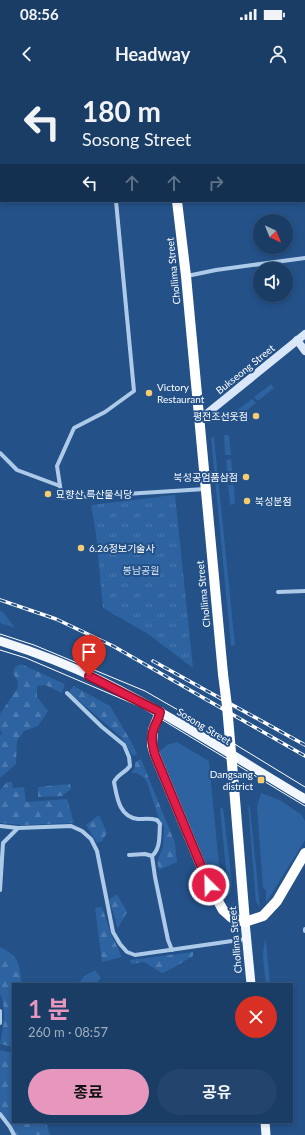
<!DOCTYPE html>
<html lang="ko">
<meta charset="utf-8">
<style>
:root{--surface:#1a3d66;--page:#23446c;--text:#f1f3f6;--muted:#9faebf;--line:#38567a;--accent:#e797bd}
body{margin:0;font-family:Lato,"Noto Sans KR",sans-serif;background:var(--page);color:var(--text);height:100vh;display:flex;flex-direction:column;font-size:15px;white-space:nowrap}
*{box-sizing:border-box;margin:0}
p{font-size:13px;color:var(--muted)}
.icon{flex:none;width:22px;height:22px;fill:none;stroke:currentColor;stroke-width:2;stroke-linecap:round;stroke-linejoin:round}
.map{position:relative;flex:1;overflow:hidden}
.side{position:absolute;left:12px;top:903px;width:281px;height:140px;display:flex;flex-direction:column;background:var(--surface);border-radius:0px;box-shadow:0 2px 6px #0003,0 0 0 1px var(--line)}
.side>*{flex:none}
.banner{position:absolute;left:0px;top:0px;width:305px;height:122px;box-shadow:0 2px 6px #0003,0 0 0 1px var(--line);background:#1a3d66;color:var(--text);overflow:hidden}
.needle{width:26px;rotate:137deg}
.buttons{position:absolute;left:253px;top:134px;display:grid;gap:8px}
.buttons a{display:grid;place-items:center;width:40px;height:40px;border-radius:50%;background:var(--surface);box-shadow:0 2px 6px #0003,0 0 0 1px var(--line);font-size:20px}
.pin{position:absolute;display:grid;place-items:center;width:34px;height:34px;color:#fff;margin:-41px -17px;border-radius:50% 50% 50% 0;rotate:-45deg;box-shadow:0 0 4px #0007}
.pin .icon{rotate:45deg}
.me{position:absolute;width:44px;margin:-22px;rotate:337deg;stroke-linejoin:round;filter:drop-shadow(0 0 3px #0008)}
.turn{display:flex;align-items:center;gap:14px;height:84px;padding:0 16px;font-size:18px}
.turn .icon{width:52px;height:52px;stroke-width:2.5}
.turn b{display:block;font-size:28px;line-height:34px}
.lanes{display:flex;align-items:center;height:38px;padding:0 16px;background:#0003;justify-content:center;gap:20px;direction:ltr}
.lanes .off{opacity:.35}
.round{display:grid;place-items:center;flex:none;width:42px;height:42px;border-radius:21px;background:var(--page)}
.overview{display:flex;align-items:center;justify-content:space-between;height:68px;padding:0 16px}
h1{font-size:24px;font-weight:700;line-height:30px;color:var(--accent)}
.primary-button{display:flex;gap:8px;margin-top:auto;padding:8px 16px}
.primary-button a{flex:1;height:46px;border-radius:24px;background:var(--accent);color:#111;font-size:16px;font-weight:700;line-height:46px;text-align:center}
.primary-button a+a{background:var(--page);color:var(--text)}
.status{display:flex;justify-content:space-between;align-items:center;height:28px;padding:0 20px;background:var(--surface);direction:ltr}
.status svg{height:11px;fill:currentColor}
header{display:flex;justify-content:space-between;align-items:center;height:52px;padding:0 16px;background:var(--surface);font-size:18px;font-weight:700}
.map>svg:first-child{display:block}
.green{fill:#2d63a0}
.forest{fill:url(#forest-firs)}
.park{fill:url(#park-tufts)}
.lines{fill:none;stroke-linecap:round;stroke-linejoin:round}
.street{stroke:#aecae9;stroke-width:4}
.secondary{stroke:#d9e7f8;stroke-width:8}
.primary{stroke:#f2f7fe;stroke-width:9}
.highway{stroke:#fff;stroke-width:10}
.tram{stroke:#fff;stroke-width:1}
.rail-casing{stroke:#fff;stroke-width:3.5}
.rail{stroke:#235188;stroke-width:2;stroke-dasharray:6;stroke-linecap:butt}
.highway-bridge{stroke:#fff;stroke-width:10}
.route-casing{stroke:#92132f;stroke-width:10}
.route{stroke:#e11d48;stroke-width:7}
.poi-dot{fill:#f5cc71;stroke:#235188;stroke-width:1.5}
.labels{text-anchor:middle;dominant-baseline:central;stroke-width:4;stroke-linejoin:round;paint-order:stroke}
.street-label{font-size:10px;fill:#fff;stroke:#235188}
.poi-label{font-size:10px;fill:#fff;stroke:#235188;text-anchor:start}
.park-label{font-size:10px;fill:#d3e4f7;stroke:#235188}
</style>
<div class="status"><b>08:56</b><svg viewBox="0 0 49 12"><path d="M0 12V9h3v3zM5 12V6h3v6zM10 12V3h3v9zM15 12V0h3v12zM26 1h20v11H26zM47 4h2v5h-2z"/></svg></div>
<header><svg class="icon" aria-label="back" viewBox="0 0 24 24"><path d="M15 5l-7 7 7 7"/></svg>Headway<svg class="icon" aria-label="person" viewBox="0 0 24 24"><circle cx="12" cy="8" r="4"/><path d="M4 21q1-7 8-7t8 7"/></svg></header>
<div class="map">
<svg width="305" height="1055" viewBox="0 0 305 1055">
<defs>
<pattern id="forest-firs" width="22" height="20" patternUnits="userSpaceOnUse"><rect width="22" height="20" fill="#2d63a0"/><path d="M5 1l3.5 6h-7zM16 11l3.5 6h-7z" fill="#4c7aae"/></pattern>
<pattern id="park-tufts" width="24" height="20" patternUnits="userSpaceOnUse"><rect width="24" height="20" fill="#2d63a0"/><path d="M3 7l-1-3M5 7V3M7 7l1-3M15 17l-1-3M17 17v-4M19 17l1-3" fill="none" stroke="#4c7aae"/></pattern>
</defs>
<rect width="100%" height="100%" fill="#235188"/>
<g class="green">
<polygon points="271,304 274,308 258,321 254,317"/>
<polygon points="252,319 256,323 239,337 235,332"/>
<polygon points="224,355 229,355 231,375 225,375"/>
<polygon points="214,357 235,565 231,566 211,358"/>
<polygon points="231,379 233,400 228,400 226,380"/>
<polygon points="228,405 234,405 235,424 230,425"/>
<polygon points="0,531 3,532 15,548 0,543"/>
<polygon points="177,662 209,681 219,785 219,798 217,803 215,805 160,676 160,671 167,665"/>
<polygon points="261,713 280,720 293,729 301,734 305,741 305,760 266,823 266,810 263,808 257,727"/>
<polygon points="248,725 250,728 260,827 256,822"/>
<polygon points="223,727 232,802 231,812 228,816 223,817 221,814 220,811 227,800 220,729"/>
<path d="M266,859L270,904H266C265,891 260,872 266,859Z"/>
</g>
<g class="forest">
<polygon points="21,584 65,604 62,613 45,605 37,606 37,617 48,631 38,646 24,651 17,661 16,684 0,698 0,655 2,654 0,649 0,634 17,609 18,602 13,593 15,587"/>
<polygon points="74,606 110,626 132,663 137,674 133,676 121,657 70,613 70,610"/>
<polygon points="141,679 175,763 177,782 159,790 157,782 163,767 164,748 158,736 147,702 143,697 137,693 131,693 135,688 135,682"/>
<polygon points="7,702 12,702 13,708 24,707 26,722 67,719 74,743 23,745 0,743 0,710"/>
<polygon points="70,704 71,709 62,716 38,717 38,707"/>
<polygon points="99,735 107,753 102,761 97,763 86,745"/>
<polygon points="117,814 127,832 118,848 109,820"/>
<polygon points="102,827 111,854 122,877 102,882 95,828"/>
<path d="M0,867C20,877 19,883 22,904H13V967L0,964C3,949 7,928 0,914Z"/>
<polygon points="193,872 193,876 173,888 162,893 144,882 131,884 130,880"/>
<polygon points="95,890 101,898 96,904 77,904 86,895"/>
<polygon points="0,970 13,973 13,1011 12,1012 13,1015 13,1042 46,1042 50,1055 16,1055 11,1044 0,1031"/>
</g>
<polygon class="park" points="175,415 193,588 148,554 103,528 96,454 91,425"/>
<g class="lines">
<g class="street">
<polyline points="0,21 1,21"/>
<polyline points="187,196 216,190 305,178"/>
<polyline points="0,373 17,390 60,406 62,418 205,409"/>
<polyline points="60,406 57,386 74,348 105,332 134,311 116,121"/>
<polyline points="278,512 305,511"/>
<path d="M67,613L102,647L124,665L129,677L130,686C125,693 118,694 114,702C117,717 119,737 138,739C144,739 150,738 157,740L160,744C159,755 161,768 152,776L155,797L168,860L172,870"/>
<polyline points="0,746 18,748"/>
<polyline points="129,775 145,774 152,776"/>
<polyline points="0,810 3,763 18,748 71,746 82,751 91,759 97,771 113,852 120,864 127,872 135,875 246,859"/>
<polyline points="305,849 305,851"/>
<polyline points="0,931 0,943"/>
<polyline points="0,1034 10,1047 14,1055"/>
</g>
<g class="secondary">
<polyline points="297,260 305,271"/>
<polyline points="199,340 305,254"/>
</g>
<g class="primary">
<path d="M0,561C35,572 69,585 102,601C172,636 238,679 305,719"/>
<polyline points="245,842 251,904"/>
<polyline points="265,1042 266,1055"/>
</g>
<g class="highway">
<polyline points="159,0 159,1"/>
<polyline points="177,121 186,196 223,594"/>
<polyline points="160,632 153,650 152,665 155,675 209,805 223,830 232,838 245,842 263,836 277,821 305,773"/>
<polyline points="234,707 245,842"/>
</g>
<g class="tram">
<polyline points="0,554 34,565 145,611 192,638 305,707"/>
<polyline points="0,570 26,578 141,627 305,726"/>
</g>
<defs>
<g id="rail">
<polyline points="0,520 56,539 113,566 305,676"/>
<polyline points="153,581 305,665"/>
</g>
</defs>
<use href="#rail" class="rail-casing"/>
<use href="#rail" class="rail"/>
<polyline class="highway-bridge" points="223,594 227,626 234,707"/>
</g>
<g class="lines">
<defs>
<path id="route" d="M89,596L160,632C159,638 156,643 154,648C150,657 153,667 155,675L209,805"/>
</defs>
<use href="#route" class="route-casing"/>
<use href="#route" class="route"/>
</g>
<g class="poi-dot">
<circle cx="149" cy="313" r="4"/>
<circle cx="256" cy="336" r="4"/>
<circle cx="246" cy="397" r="4"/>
<circle cx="48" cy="414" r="4"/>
<circle cx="247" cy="421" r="4"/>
<circle cx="81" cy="468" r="4"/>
<rect x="257" y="696" width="8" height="8" rx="2"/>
</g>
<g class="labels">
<g class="street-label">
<text transform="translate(173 191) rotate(-96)">Chollima Street</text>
<text transform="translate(245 289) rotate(-39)">Bukseong Street</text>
<text transform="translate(203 514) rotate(-96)">Chollima Street</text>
<text transform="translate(204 646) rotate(31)">Sosong Street</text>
<text transform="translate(235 860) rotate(-95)">Chollima Street</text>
</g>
<g class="poi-label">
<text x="157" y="307">Victory<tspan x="157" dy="12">Restaurant</tspan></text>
<text x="248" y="336" text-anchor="end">평전조선옷점</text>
<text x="238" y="397" text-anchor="end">북성공엄품삼점</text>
<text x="56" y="414">묘향산 륵산물식당</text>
<text x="255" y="421">북성분점</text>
<text x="89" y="468">6.26정보기술사</text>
<text x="253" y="694" text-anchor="end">Dangsang<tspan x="253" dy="12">district</tspan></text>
</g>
<g class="park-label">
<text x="141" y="490">봉남공원</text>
</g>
</g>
</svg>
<div class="buttons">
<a><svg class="needle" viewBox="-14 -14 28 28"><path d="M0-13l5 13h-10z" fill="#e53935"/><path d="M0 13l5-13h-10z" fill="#9faebf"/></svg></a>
<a><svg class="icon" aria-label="sound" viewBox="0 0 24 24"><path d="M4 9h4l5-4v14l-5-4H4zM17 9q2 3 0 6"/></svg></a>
</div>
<div class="pin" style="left:89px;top:596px;background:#d93025"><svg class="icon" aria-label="arrive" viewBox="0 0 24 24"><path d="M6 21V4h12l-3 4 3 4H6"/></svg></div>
<svg class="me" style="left:209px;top:805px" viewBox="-20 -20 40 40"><circle r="17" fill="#e11d48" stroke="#fff" stroke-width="3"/><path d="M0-11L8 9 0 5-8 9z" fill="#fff"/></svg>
<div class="banner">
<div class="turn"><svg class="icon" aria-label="left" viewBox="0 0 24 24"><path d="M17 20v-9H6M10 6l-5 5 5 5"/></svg><div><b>180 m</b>Sosong Street</div></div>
<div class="lanes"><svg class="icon" aria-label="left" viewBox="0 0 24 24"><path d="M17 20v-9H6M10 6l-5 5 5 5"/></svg><svg class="icon off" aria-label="ahead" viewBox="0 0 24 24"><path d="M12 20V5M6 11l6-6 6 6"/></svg><svg class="icon off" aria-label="ahead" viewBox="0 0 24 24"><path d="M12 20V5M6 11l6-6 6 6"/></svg><svg class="icon off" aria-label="right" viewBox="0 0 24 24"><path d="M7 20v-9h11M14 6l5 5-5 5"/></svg></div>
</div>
<section class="side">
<div class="overview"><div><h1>1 분</h1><p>260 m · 08:57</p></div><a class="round" style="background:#d93025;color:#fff"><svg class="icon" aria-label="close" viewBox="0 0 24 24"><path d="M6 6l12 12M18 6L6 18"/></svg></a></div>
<div class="primary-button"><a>종료</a><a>공유</a></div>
</section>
</div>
